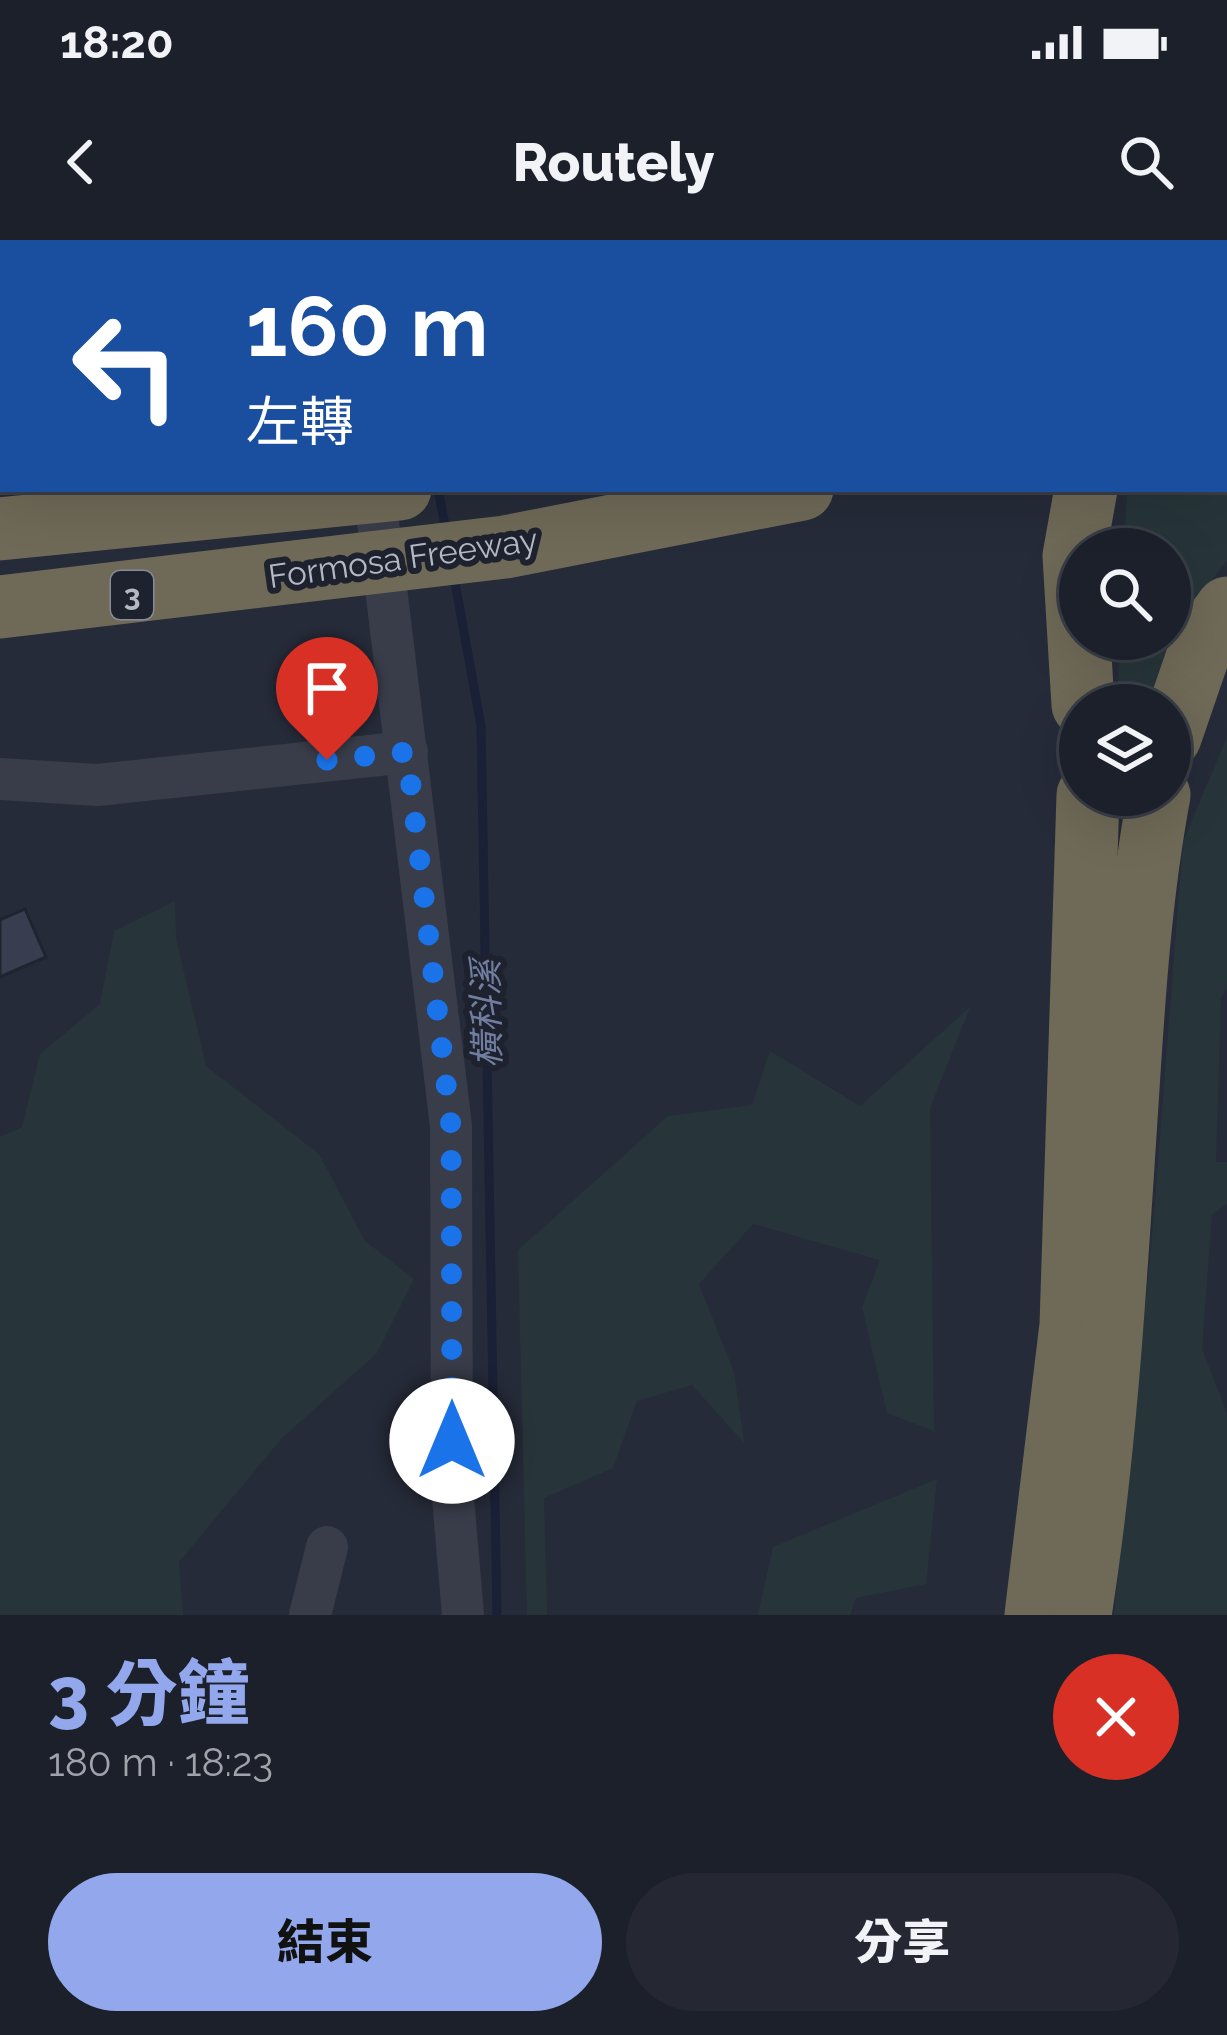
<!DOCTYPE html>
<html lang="zh-TW">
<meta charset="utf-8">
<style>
:root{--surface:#1c202b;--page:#252833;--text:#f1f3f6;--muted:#a0a3a9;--line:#3a3e47;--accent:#93a8ec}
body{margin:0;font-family:Raleway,"Noto Sans TC",sans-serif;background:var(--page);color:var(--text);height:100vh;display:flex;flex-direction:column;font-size:45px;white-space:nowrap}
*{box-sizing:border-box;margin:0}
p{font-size:39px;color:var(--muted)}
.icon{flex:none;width:66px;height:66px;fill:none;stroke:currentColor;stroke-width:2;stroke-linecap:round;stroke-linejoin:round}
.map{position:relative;height:1375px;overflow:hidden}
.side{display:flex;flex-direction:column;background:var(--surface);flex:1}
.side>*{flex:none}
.guide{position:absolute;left:0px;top:0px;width:1227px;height:252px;box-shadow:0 12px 48px #0002,0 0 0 3px var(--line);background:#1a4fa0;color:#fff;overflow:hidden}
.fabs{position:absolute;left:1059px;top:288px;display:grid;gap:24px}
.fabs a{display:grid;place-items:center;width:132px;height:132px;border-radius:50%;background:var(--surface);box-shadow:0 12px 48px #0002,0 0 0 3px var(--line);font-size:60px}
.pin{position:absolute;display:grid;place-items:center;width:102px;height:102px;color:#fff;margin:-123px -51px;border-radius:50% 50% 50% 0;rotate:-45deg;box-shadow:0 0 12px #0007}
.pin .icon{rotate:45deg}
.me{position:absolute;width:132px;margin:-66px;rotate:0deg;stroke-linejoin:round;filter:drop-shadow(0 0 9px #0008)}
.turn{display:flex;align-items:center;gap:42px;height:252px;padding:0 48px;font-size:54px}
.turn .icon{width:156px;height:156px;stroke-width:2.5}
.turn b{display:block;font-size:84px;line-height:102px}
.round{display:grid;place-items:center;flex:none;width:126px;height:126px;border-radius:63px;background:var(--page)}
.headline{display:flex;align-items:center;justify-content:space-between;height:204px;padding:0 48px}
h1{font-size:72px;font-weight:800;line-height:90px;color:var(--accent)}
.button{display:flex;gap:24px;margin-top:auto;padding:24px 48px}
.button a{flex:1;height:138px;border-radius:72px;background:var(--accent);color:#111;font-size:48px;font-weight:800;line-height:138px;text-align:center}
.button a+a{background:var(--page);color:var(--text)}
.status{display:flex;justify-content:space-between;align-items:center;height:84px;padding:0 60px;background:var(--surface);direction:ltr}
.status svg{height:33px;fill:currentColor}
header{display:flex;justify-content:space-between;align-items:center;height:156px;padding:0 48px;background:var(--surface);font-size:54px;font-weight:800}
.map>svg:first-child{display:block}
.green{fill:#27353a}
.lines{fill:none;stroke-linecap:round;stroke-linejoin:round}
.stream{stroke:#1a2136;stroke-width:9}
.building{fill:#383e50;stroke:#202431;stroke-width:3}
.minor{stroke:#393d4a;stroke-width:42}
.highway{stroke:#6f6957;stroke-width:63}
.route{stroke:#1a73e8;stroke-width:21;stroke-dasharray:0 37.8}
.labels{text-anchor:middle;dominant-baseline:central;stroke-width:12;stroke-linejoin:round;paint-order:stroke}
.shield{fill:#1e222f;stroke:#878b98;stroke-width:3}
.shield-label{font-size:30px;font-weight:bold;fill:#b4b8c5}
.street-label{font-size:33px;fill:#b4b8c5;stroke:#1e222f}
.water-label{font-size:36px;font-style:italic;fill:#717ea0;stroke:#1e222f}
</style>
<div class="status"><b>18:20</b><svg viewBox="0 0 49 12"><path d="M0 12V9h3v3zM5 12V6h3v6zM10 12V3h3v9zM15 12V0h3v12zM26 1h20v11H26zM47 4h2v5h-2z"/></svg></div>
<header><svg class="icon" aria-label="back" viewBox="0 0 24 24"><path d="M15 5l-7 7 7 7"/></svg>Routely<svg class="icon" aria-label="search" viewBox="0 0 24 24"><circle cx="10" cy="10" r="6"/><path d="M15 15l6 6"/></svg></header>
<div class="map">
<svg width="1227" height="1375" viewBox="0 0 1227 1375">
<rect width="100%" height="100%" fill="#262b39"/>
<g class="green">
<polygon points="1227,202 1227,320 1204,350 1148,465 1117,465 1120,399 1170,399 1170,309 1124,309 1127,249 1224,249"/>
<polygon points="1227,497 1227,748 1221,758 1216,922 1227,922 1227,964 1212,974 1202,1109 1227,1173 1227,1375 1114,1375 1152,999 1183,602"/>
<polygon points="175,661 176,698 206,826 319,914 365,1001 414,1039 377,1113 281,1199 179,1322 183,1375 0,1375 0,897 22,887 40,814 100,764 114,691"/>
<polygon points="970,767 930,868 934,1191 887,1173 862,1067 880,1020 753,984 699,1044 734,1132 744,1203 692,1145 637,1161 613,1228 544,1258 547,1375 527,1375 518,1010 668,876 752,865 770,811 860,866"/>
<polygon points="937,1239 926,1344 856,1358 850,1375 758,1375 773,1307"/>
</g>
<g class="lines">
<g class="stream">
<polyline points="442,0 442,3"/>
<polyline points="197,3 199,0"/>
<polyline points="0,78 3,78"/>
<polyline points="438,249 446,291"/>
<polyline points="454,337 481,486 497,1375"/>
</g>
</g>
<polygon class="building" points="25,669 46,717 0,737 0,680"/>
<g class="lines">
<g class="minor">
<polyline points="342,0 343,3"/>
<polyline points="903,3 910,0"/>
<polyline points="0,119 3,119"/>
<polyline points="374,249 451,886 452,1246 463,1375"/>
<polyline points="0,539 97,545 407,512"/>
<polyline points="310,1375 327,1307"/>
</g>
<g class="highway">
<polyline points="1182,3 1184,0"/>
<polyline points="1224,69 1227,68"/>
<polyline points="1224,145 1227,144"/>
<polyline points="0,156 3,156"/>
<polyline points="0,289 400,249"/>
<polyline points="0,367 505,307 802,249"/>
<polyline points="1083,465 1074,316 1086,249"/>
<polyline points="1170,497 1203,401 1227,368"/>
<polyline points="1036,1375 1071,1085 1088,555"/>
<path d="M1080,1375C1104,1221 1114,1065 1124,910C1132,791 1137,673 1159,555"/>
</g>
</g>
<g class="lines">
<polyline class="route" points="327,520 407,512 451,886 452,1201"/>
</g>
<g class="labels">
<rect class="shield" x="111" y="331" width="42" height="48" rx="9"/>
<g class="shield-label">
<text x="132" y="355">3</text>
</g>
<g class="street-label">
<text transform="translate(403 318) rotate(-8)">Formosa Freeway</text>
</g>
<g class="water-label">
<text transform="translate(486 774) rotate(-91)">橫科溪</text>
</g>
</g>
</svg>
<div class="fabs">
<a><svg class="icon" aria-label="search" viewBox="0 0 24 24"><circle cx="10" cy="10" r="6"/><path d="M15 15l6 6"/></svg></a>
<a><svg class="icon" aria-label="layers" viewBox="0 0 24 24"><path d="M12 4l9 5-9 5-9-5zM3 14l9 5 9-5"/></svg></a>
</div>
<div class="pin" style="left:327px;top:520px;background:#d93025"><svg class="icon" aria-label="arrive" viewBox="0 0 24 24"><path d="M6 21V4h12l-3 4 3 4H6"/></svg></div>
<svg class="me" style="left:452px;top:1201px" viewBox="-20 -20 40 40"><circle r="19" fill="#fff"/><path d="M0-13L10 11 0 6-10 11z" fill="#1a73e8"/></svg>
<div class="guide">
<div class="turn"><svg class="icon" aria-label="left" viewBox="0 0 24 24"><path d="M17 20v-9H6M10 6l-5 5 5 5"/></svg><div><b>160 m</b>左轉</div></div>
</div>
</div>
<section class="side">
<div class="headline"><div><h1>3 分鐘</h1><p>180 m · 18:23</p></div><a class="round" style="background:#d93025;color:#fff"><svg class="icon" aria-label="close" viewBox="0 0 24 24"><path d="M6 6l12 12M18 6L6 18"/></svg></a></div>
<div class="button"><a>結束</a><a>分享</a></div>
</section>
